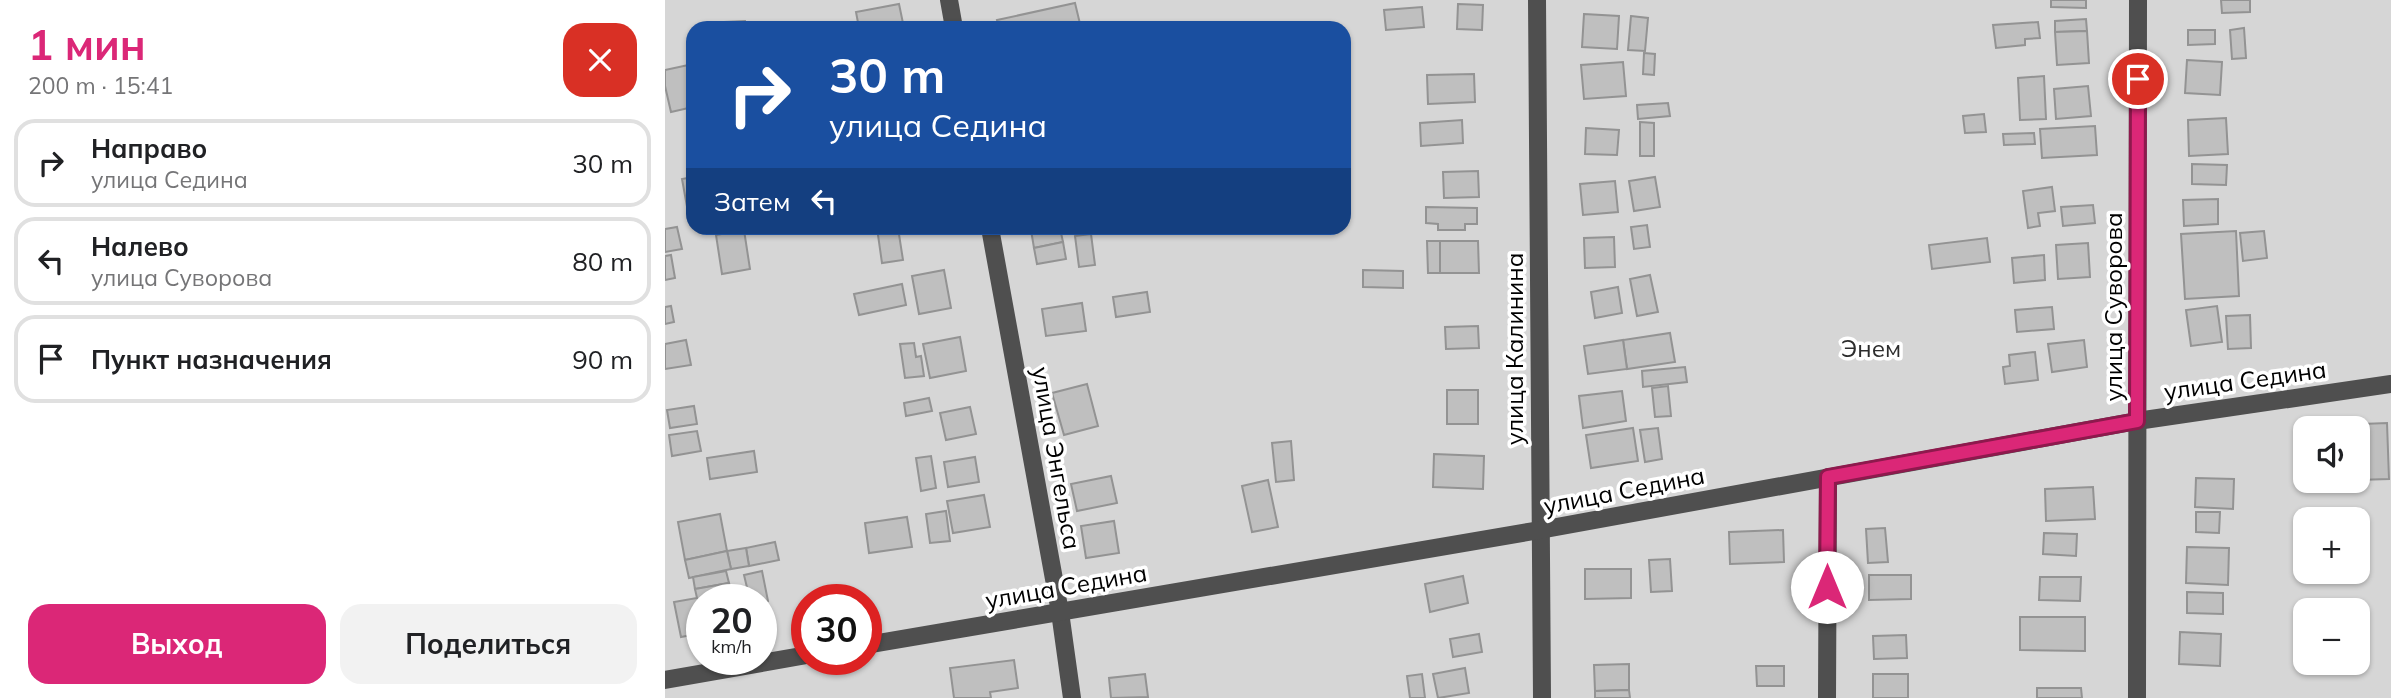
<!DOCTYPE html>
<html lang="ru">
<meta charset="utf-8">
<style>
:root{--surface:#fff;--page:#f2f2f2;--text:#202124;--muted:#757577;--line:#e0e0e0;--accent:#db2777}
body{margin:0;font-family:Mulish,sans-serif;background:var(--page);color:var(--text);height:100vh;display:flex;flex-direction:column;font-size:26px;white-space:nowrap}
*{box-sizing:border-box;margin:0}
p{font-size:23px;color:var(--muted)}
.icon{flex:none;width:38px;height:38px;fill:none;stroke:currentColor;stroke-width:2;stroke-linecap:round;stroke-linejoin:round}
.map{position:relative;flex:1;overflow:hidden}
.details{display:flex;flex-direction:column;background:var(--surface);width:665px}
.details>*{flex:none}
.hud{position:absolute;left:21px;top:21px;width:665px;height:214px;border-radius:21px;box-shadow:0 2px 5px #0004;background:#1a4fa0;color:#fff;overflow:hidden}
.buttons{position:absolute;left:1628px;top:416px;display:grid;gap:14px}
.buttons a{display:grid;place-items:center;width:77px;height:77px;border-radius:14px;background:var(--surface);box-shadow:0 2px 5px #0004;font-size:35px}
.speed{position:absolute;left:21px;top:584px;display:flex;gap:14px;font-size:35px;font-weight:700;text-align:center}
.speed>*{display:grid;place-content:center;width:91px;height:91px;border-radius:50%;background:var(--surface);box-shadow:0 2px 5px #0004;line-height:1}
.speed small{font-size:18px;font-weight:400}
.speed .limit{border:10px solid #d22;background:#fff;color:#111}
.pin{position:absolute;display:grid;place-items:center;width:60px;height:60px;color:#fff;margin:-30px;border:4px solid #fff;border-radius:50%;box-shadow:0 2px 7px #0007}
.me{position:absolute;width:77px;margin:-38px;rotate:0deg;stroke-linejoin:round;filter:drop-shadow(0 0 5px #0008)}
.turn{display:flex;align-items:center;gap:24px;height:147px;padding:0 28px;font-size:32px}
.turn .icon{width:91px;height:91px;stroke-width:2.5}
.turn b{display:block;font-size:49px;line-height:60px}
.then{display:flex;align-items:center;height:66px;padding:0 28px;background:#0003;gap:14px;font-size:26px}
.round{display:grid;place-items:center;flex:none;width:74px;height:74px;border-radius:21px;background:var(--page)}
.head{display:flex;align-items:center;justify-content:space-between;height:119px;padding:0 28px}
h1{font-size:42px;font-weight:700;line-height:52px;color:var(--accent)}
.primary-button{display:flex;gap:14px;margin-top:auto;padding:14px 28px}
.primary-button a{flex:1;height:80px;border-radius:21px;background:var(--accent);color:#fff;font-size:28px;font-weight:700;line-height:80px;text-align:center}
.primary-button a+a{background:var(--page);color:var(--text)}
ul{padding:0;list-style:none}
li{display:flex;align-items:center;gap:21px;height:88px;margin:0 14px 10px;padding:0 14px;border:4px solid var(--line);border-radius:21px}
li div{flex:1}
li b{display:block;font-size:26px}
li em{font-style:normal}
main{display:flex;flex:1;min-height:0}
.map>svg:first-child{display:block}
.green{fill:#d6d6d6;fill-rule:evenodd}
.building{fill:#bfbfbf;stroke:#939393;stroke-width:2}
.lines{fill:none;stroke-linecap:round;stroke-linejoin:round}
.minor{stroke:#4f4f4f;stroke-width:18}
.route-casing{stroke:#8e194d;stroke-width:18}
.route{stroke:#db2777;stroke-width:12}
.labels{text-anchor:middle;dominant-baseline:central;stroke-width:7;stroke-linejoin:round;paint-order:stroke}
.street-label{font-size:24px;fill:#000;stroke:#fff}
.park-label{font-size:24px;fill:#2d2d2d;stroke:#fff}
</style>
<main>
<section class="details">
<div class="head"><div><h1>1 мин</h1><p>200 m · 15:41</p></div><a class="round" style="background:#d93025;color:#fff"><svg class="icon" aria-label="close" viewBox="0 0 24 24"><path d="M6 6l12 12M18 6L6 18"/></svg></a></div>
<ul>
<li><svg class="icon" aria-label="right" viewBox="0 0 24 24"><path d="M7 20v-9h11M14 6l5 5-5 5"/></svg><div><b>Направо</b><p>улица Седина</p></div><em>30 m</em></li>
<li><svg class="icon" aria-label="left" viewBox="0 0 24 24"><path d="M17 20v-9H6M10 6l-5 5 5 5"/></svg><div><b>Налево</b><p>улица Суворова</p></div><em>80 m</em></li>
<li><svg class="icon" aria-label="arrive" viewBox="0 0 24 24"><path d="M6 21V4h12l-3 4 3 4H6"/></svg><div><b>Пункт назначения</b></div><em>90 m</em></li>
</ul>
<div class="primary-button"><a>Выход</a><a>Поделиться</a></div>
</section>
<div class="map">
<svg width="1726" height="698" viewBox="0 0 1726 698">
<rect width="100%" height="100%" fill="#fff"/>
<path class="green" d="M0,0H1726V698H0ZM28,28H679V228H28ZM1640,429H1692V481H1640ZM1640,520H1692V572H1640ZM37,600H96V660H37ZM142,600H201V660H142ZM1640,611H1692V663H1640Z"/>
<g class="building">
<polygon points="1386,0 1421,0 1421,8 1386,7"/>
<polygon points="1556,0 1585,0 1585,12 1557,13"/>
<polygon points="410,3 416,28 334,28 332,20"/>
<polygon points="234,4 239,28 194,28 191,12"/>
<polygon points="793,4 818,5 817,30 792,29"/>
<polygon points="757,7 759,27 721,30 719,10"/>
<polygon points="919,14 954,16 952,49 917,47"/>
<polygon points="966,16 983,18 980,51 963,50"/>
<polygon points="1421,19 1422,31 1390,32 1390,21"/>
<polygon points="80,21 81,28 60,28 60,22"/>
<polygon points="1373,22 1375,38 1360,39 1360,45 1331,48 1328,25"/>
<polygon points="1579,28 1581,58 1567,59 1565,30"/>
<polygon points="1523,30 1550,30 1550,44 1523,45"/>
<polygon points="1422,31 1424,63 1392,65 1390,32"/>
<polygon points="979,53 990,54 989,75 978,74"/>
<polygon points="1522,60 1557,62 1555,95 1520,93"/>
<polygon points="958,62 961,96 919,99 916,65"/>
<polygon points="28,64 28,107 6,112 0,86 0,70"/>
<polygon points="809,74 810,102 763,104 762,75"/>
<polygon points="1379,76 1381,119 1355,120 1353,78"/>
<polygon points="1423,86 1426,116 1391,119 1389,89"/>
<polygon points="1003,103 1005,116 973,119 972,105"/>
<polygon points="1319,114 1321,132 1300,133 1298,116"/>
<polygon points="1561,118 1563,154 1524,156 1523,120"/>
<polygon points="797,120 798,143 756,146 755,123"/>
<polygon points="975,122 989,123 989,156 975,156"/>
<polygon points="1430,126 1432,155 1377,158 1375,129"/>
<polygon points="921,128 954,130 952,155 920,154"/>
<polygon points="1369,133 1370,144 1339,145 1338,134"/>
<polygon points="1527,164 1562,165 1561,185 1527,184"/>
<polygon points="813,171 814,197 779,198 778,172"/>
<polygon points="28,177 28,211 23,212 17,179"/>
<polygon points="990,177 995,207 969,211 964,181"/>
<polygon points="950,181 953,212 918,215 915,184"/>
<polygon points="1387,187 1390,211 1373,213 1375,226 1363,228 1358,191"/>
<polygon points="1553,199 1553,224 1519,226 1518,200"/>
<polygon points="1428,205 1430,223 1398,226 1396,207"/>
<polygon points="761,207 812,208 812,224 800,224 800,230 773,230 773,224 761,223"/>
<polygon points="982,225 985,247 969,249 966,227"/>
<polygon points="12,227 17,249 0,252 0,229"/>
<polygon points="212,228 233,228 238,260 217,263"/>
<polygon points="382,228 395,228 398,242 369,248 366,230"/>
<polygon points="79,230 85,269 57,274 51,235"/>
<polygon points="1571,231 1574,296 1520,299 1516,234"/>
<polygon points="1599,231 1602,258 1578,261 1575,233"/>
<polygon points="426,234 430,265 414,267 410,236"/>
<polygon points="949,237 950,267 920,268 919,238"/>
<polygon points="1322,238 1325,262 1267,269 1264,245"/>
<polygon points="762,241 775,241 775,273 763,273"/>
<polygon points="775,241 813,241 814,273 775,273"/>
<polygon points="398,242 401,259 372,264 369,248"/>
<polygon points="1423,243 1425,277 1393,279 1391,245"/>
<polygon points="6,255 10,278 0,280 0,256"/>
<polygon points="1379,255 1380,280 1349,283 1347,258"/>
<polygon points="279,270 286,308 254,314 247,276"/>
<polygon points="698,270 738,271 738,288 698,287"/>
<polygon points="985,275 993,312 972,316 965,279"/>
<polygon points="237,284 241,305 194,315 189,294"/>
<polygon points="953,287 957,313 930,318 926,292"/>
<polygon points="482,292 485,312 451,317 448,297"/>
<polygon points="417,303 421,331 381,336 377,309"/>
<polygon points="6,306 9,322 0,324 0,307"/>
<polygon points="1552,306 1557,342 1526,346 1521,310"/>
<polygon points="1387,307 1389,329 1352,332 1350,310"/>
<polygon points="1585,315 1586,348 1563,349 1561,316"/>
<polygon points="813,326 814,348 781,349 780,327"/>
<polygon points="1005,333 1010,362 962,369 958,340"/>
<polygon points="295,337 301,371 265,378 258,344"/>
<polygon points="21,340 26,365 0,369 0,344"/>
<polygon points="958,340 962,369 923,374 919,346"/>
<polygon points="1419,340 1422,367 1387,372 1383,344"/>
<polygon points="249,343 251,357 256,356 259,376 240,378 235,344"/>
<polygon points="1370,352 1373,380 1340,384 1338,367 1345,366 1344,355"/>
<polygon points="1020,367 1022,382 978,387 977,371"/>
<polygon points="422,384 433,426 399,435 387,393"/>
<polygon points="1003,386 1006,416 990,417 987,388"/>
<rect x="782" y="390" width="31" height="34"/>
<polygon points="957,391 961,421 918,428 914,396"/>
<polygon points="264,398 267,411 241,416 239,403"/>
<polygon points="29,406 32,424 5,428 2,410"/>
<polygon points="305,407 311,434 281,440 275,413"/>
<polygon points="1722,423 1724,479 1692,480 1692,455 1698,455 1697,424"/>
<polygon points="968,428 973,461 926,468 921,435"/>
<polygon points="993,428 997,459 980,462 975,430"/>
<polygon points="32,431 36,451 7,456 4,435"/>
<polygon points="626,441 629,480 611,482 607,443"/>
<polygon points="89,451 92,472 45,479 42,458"/>
<polygon points="769,454 819,456 818,489 768,487"/>
<polygon points="266,456 271,488 256,491 251,458"/>
<polygon points="310,457 314,482 283,487 279,462"/>
<polygon points="446,476 452,503 412,511 406,484"/>
<polygon points="1531,478 1569,479 1568,509 1530,507"/>
<polygon points="603,480 613,527 587,532 577,486"/>
<polygon points="1428,487 1430,519 1381,521 1380,489"/>
<polygon points="319,495 325,527 288,533 282,501"/>
<polygon points="281,511 285,541 265,543 261,514"/>
<polygon points="1531,512 1555,512 1554,533 1531,532"/>
<polygon points="55,514 62,551 20,560 13,522"/>
<polygon points="242,517 247,547 204,553 200,523"/>
<polygon points="449,521 454,553 421,558 416,526"/>
<polygon points="1220,528 1223,562 1203,563 1201,529"/>
<polygon points="1118,530 1119,562 1065,564 1064,532"/>
<polygon points="1379,533 1412,534 1411,556 1378,554"/>
<polygon points="110,542 114,560 84,566 81,548"/>
<polygon points="1522,547 1564,548 1563,585 1521,583"/>
<polygon points="81,548 84,566 66,569 62,551"/>
<polygon points="62,551 66,569 24,578 20,560"/>
<polygon points="1005,559 1007,591 986,592 984,560"/>
<polygon points="920,569 966,569 966,598 920,599"/>
<polygon points="61,571 64,583 30,589 28,577"/>
<polygon points="97,571 103,601 96,603 96,600 85,600 79,575"/>
<polygon points="1204,575 1246,575 1246,599 1204,600"/>
<polygon points="798,576 803,603 765,612 760,584"/>
<polygon points="1375,577 1416,577 1415,601 1374,600"/>
<polygon points="64,583 67,600 37,600 37,633 16,637 9,602 32,598 30,589"/>
<polygon points="1522,592 1558,593 1558,614 1522,613"/>
<polygon points="1355,617 1420,617 1420,651 1355,650"/>
<polygon points="1515,632 1556,634 1555,666 1514,664"/>
<polygon points="814,634 817,652 788,657 785,639"/>
<polygon points="1241,635 1242,658 1209,659 1208,636"/>
<polygon points="349,660 353,688 325,692 326,698 289,698 285,668"/>
<polygon points="964,664 964,690 930,691 929,665"/>
<polygon points="1091,666 1119,666 1119,686 1092,686"/>
<polygon points="800,668 804,693 773,698 768,674"/>
<polygon points="480,674 483,697 446,698 444,678"/>
<polygon points="757,674 760,698 745,698 742,676"/>
<rect x="1208" y="674" width="35" height="24"/>
<polygon points="1372,688 1416,688 1417,698 1372,698"/>
<polygon points="964,690 965,698 930,698 930,691"/>
</g>
<g class="lines">
<g class="minor">
<polyline points="284,0 289,28"/>
<polyline points="872,0 877,698"/>
<polyline points="325,228 395,612 407,698"/>
<polyline points="201,645 875,530 1472,421 1726,384"/>
<polyline points="0,680 142,655"/>
<polyline points="1162,698 1163,477"/>
<polyline points="1472,698 1473,0"/>
</g>
</g>
<g class="lines">
<defs>
<polyline id="route" points="1162,587 1163,477 1472,421 1473,79"/>
</defs>
<use href="#route" class="route-casing"/>
<use href="#route" class="route"/>
</g>
<g class="labels">
<g class="street-label">
<text transform="translate(1448 307) rotate(-90)">улица Суворова</text>
<text transform="translate(849 349) rotate(-90)">улица Калинина</text>
<text transform="translate(1580 380) rotate(-8)">улица Седина</text>
<text transform="translate(392 458) rotate(80)">улица Энгельса</text>
<text transform="translate(959 490) rotate(-11)">улица Седина</text>
<text transform="translate(401 586) rotate(-10)">улица Седина</text>
</g>
<g class="park-label">
<text x="1206" y="348">Энем</text>
</g>
</g>
</svg>
<div class="buttons">
<a><svg class="icon" aria-label="sound" viewBox="0 0 24 24"><path d="M4 9h4l5-4v14l-5-4H4zM17 9q2 3 0 6"/></svg></a>
<a>+</a>
<a>−</a>
</div>
<div class="speed"><div>20<small>km/h</small></div><div class="limit">30</div></div>
<div class="pin" style="left:1473px;top:79px;background:#d93025"><svg class="icon" aria-label="arrive" viewBox="0 0 24 24"><path d="M6 21V4h12l-3 4 3 4H6"/></svg></div>
<svg class="me" style="left:1162px;top:587px" viewBox="-20 -20 40 40"><circle r="19" fill="#fff"/><path d="M0-13L10 11 0 6-10 11z" fill="#db2777"/></svg>
<div class="hud">
<div class="turn"><svg class="icon" aria-label="right" viewBox="0 0 24 24"><path d="M7 20v-9h11M14 6l5 5-5 5"/></svg><div><b>30 m</b>улица Седина</div></div>
<div class="then">Затем<svg class="icon" aria-label="left" viewBox="0 0 24 24"><path d="M17 20v-9H6M10 6l-5 5 5 5"/></svg></div>
</div>
</div>
</main>
